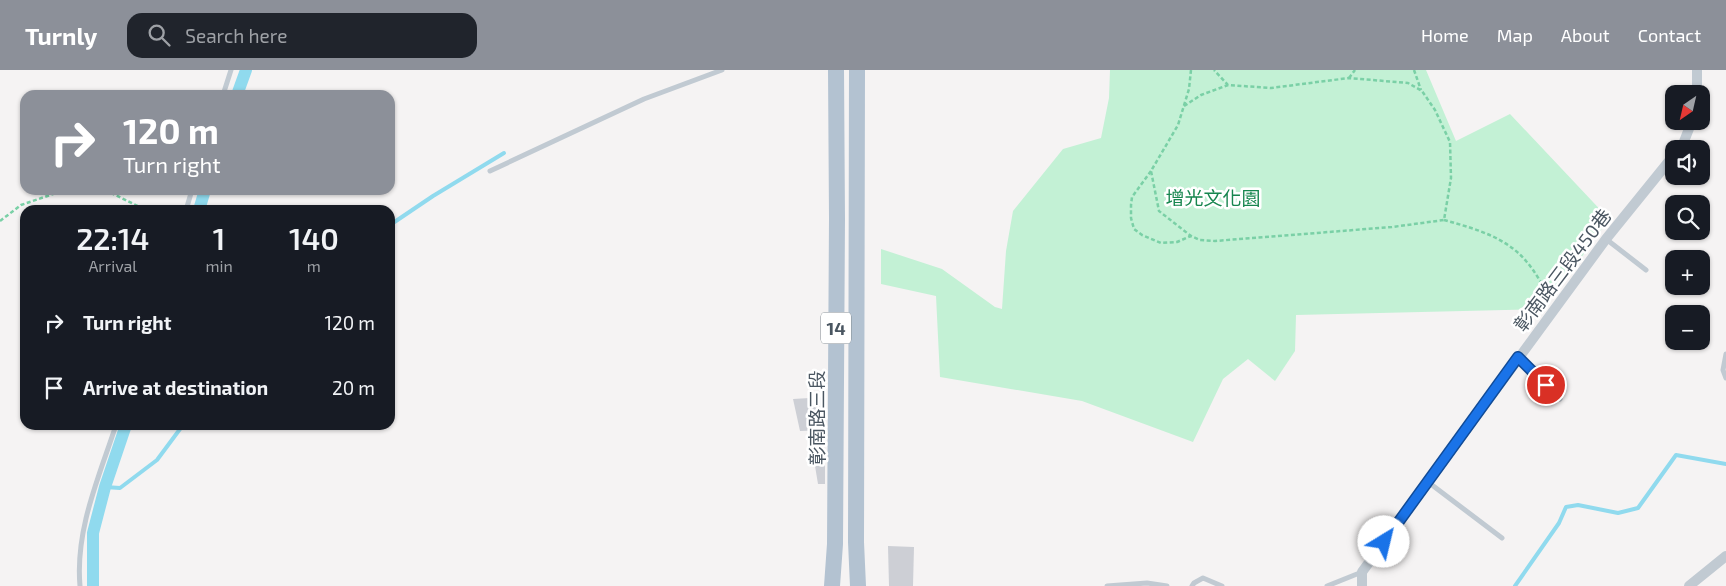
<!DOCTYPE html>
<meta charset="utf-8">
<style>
:root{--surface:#171b24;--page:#20242c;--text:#f1f3f6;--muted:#9ea1a6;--accent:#8c9099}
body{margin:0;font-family:"Exo 2","Noto Sans TC",sans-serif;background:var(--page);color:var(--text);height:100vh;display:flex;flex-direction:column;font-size:19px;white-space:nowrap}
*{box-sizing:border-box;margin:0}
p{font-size:16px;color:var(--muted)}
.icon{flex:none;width:28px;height:28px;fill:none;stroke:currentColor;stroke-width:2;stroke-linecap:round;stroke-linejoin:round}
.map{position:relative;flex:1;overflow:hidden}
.details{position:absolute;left:20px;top:135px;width:375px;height:225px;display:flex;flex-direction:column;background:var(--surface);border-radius:15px;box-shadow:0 1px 4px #0004}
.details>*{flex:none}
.banner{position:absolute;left:20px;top:20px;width:375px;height:105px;border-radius:15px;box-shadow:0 1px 4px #0004;background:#8c9099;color:#fff;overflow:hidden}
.needle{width:32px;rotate:214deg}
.buttons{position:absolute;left:1665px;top:15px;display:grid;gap:10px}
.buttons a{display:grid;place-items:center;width:45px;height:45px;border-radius:10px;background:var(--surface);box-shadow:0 1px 4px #0004;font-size:25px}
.pin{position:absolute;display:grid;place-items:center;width:42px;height:42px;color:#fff;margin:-21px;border:2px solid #fff;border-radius:50%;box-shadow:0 1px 5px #0007}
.me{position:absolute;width:55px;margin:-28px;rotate:36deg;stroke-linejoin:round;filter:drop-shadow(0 0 4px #0008)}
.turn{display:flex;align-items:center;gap:18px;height:105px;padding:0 20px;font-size:22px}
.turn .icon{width:65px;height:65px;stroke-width:2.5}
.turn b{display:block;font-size:35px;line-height:42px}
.eta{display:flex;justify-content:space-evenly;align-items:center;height:85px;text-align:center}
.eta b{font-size:30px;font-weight:600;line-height:35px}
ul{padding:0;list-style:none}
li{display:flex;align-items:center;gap:15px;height:65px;padding:0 20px}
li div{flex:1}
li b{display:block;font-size:19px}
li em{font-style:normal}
header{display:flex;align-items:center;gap:30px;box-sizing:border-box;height:70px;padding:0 25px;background:var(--accent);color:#fff}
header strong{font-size:24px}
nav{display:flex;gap:28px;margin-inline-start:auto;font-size:18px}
.search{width:350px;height:45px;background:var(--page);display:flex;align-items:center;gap:12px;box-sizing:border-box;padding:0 18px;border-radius:15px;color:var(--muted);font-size:19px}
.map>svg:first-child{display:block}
.green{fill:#c3f1d5}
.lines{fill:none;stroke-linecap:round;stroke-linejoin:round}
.stream{stroke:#90daee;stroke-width:4}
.canal{stroke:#90daee;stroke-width:12}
.building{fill:#cdcfd5}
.path{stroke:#7ad0a6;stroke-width:2.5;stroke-dasharray:4 2.5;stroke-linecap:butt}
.lane{stroke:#c1cad2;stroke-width:5}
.street{stroke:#c1cad2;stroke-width:10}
.primary{stroke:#b3c2d1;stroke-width:16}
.route-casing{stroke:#114b97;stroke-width:12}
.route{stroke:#1a73e8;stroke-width:9}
.labels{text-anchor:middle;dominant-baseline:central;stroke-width:5;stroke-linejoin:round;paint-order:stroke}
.shield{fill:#fff;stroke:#808990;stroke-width:1}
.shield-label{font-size:18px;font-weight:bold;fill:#4a5661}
.park-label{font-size:19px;fill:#17864f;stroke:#fff}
.street-label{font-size:19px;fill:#4a5661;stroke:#fff}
</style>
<header>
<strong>Turnly</strong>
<div class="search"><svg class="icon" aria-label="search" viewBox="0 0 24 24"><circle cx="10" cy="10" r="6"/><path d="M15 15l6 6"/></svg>Search here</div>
<nav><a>Home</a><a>Map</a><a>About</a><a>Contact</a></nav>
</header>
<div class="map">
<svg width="1726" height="516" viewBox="0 0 1726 516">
<rect width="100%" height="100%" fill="#f5f3f3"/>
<polygon class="green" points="1110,0 1426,0 1456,71 1510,44 1609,149 1544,239 1296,245 1295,281 1275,311 1248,289 1223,309 1193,372 1082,331 940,307 936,226 881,214 881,179 942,199 995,237 1002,239 1006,181 1013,141 1063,79 1101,68 1109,28"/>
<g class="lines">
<g class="stream">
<polyline points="390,155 433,126 504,83"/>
<polyline points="105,417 120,418 157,390 183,355"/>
<polyline points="1515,516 1559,453 1566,437 1578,435 1618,443 1638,438 1676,385 1726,394"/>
</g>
<g class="canal">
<polyline points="237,25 246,0"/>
<polyline points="199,140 205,120"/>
<polyline points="93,516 93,463 105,417 126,355"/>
</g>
</g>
<g class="building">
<polygon points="826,327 826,360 800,361 793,329"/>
<polygon points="825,395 825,414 818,414 815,396"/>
<polygon points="888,476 914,477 913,516 889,516"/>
</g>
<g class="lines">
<g class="path">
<polyline points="1191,0 1189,19 1178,55 1151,101 1159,141 1191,166 1200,170 1215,171 1392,157 1444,150 1451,108 1450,72 1435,40 1422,21 1408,13 1349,8 1271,18 1228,15 1214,0"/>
<polyline points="1414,0 1421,20"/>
<polyline points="1349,8 1355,0"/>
<polyline points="1184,36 1201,25 1228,15"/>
<polyline points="1151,101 1132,127 1131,135 1131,148 1134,159 1142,165 1161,173 1177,172 1191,166"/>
<polyline points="105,120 146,140"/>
<path d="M1444,150C1473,158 1506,167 1526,191C1535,201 1542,215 1550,226"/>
<polyline points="0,151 21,135 65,120"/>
</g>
<g class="lane">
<polyline points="223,25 231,0"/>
<polyline points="490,101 644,29 722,0"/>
<polyline points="186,140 192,120"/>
<polyline points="1606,169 1646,200"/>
<polyline points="1726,284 1723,300 1726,308"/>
<polyline points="1519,287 1560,329"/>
<polyline points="1428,412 1502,468"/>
<path d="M80,516C75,460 99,407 116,355"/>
<polyline points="1107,516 1147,513 1167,516"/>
<polyline points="1192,516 1194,513 1203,508 1222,516"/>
<polyline points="1327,516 1362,502"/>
</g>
<g class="street">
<polyline points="1697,0 1697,24"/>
<polyline points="1679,79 1683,74 1692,51"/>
<polyline points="1362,516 1362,502 1606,169 1674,85"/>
<polyline points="1689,516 1726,486"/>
</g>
<g class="primary">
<polyline points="857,0 856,472 858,516"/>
<polyline points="832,516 835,474 837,148 836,0"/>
</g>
</g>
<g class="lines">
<defs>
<polyline id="route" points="1384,472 1518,287 1546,315"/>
</defs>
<use href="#route" class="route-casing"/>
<use href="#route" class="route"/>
</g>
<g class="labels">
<rect class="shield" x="821" y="242.5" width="30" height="31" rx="4"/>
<g class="shield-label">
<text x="836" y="258">14</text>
</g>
<g class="park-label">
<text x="1213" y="127">增光文化園</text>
</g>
<g class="street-label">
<text transform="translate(1562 200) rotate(-53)">彰南路三段450巷</text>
<text transform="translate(816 348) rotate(-90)">彰南路三段</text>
</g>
</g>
</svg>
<div class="buttons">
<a><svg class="needle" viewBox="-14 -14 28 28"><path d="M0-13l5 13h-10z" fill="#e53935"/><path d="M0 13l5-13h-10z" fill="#9ea1a6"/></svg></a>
<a><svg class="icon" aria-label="sound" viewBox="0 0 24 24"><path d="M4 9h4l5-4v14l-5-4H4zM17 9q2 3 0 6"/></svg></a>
<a><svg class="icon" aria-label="search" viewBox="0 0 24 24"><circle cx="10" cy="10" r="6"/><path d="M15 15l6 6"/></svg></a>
<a>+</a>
<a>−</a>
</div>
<div class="pin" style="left:1546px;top:315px;background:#d93025"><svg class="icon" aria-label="arrive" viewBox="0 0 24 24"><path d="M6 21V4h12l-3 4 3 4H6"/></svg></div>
<svg class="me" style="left:1384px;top:472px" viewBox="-20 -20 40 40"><circle r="19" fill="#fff"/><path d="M0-13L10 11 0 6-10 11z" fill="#1a73e8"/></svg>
<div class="banner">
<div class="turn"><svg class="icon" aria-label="right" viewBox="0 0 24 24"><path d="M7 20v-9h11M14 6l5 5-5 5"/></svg><div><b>120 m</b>Turn right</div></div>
</div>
<section class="details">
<div class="eta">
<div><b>22:14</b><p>Arrival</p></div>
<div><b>1</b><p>min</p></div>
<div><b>140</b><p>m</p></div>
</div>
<ul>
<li><svg class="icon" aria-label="right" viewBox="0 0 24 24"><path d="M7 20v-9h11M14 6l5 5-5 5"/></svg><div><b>Turn right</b></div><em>120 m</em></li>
<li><svg class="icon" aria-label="arrive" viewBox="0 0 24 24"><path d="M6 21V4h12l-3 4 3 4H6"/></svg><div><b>Arrive at destination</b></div><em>20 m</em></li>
</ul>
</section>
</div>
